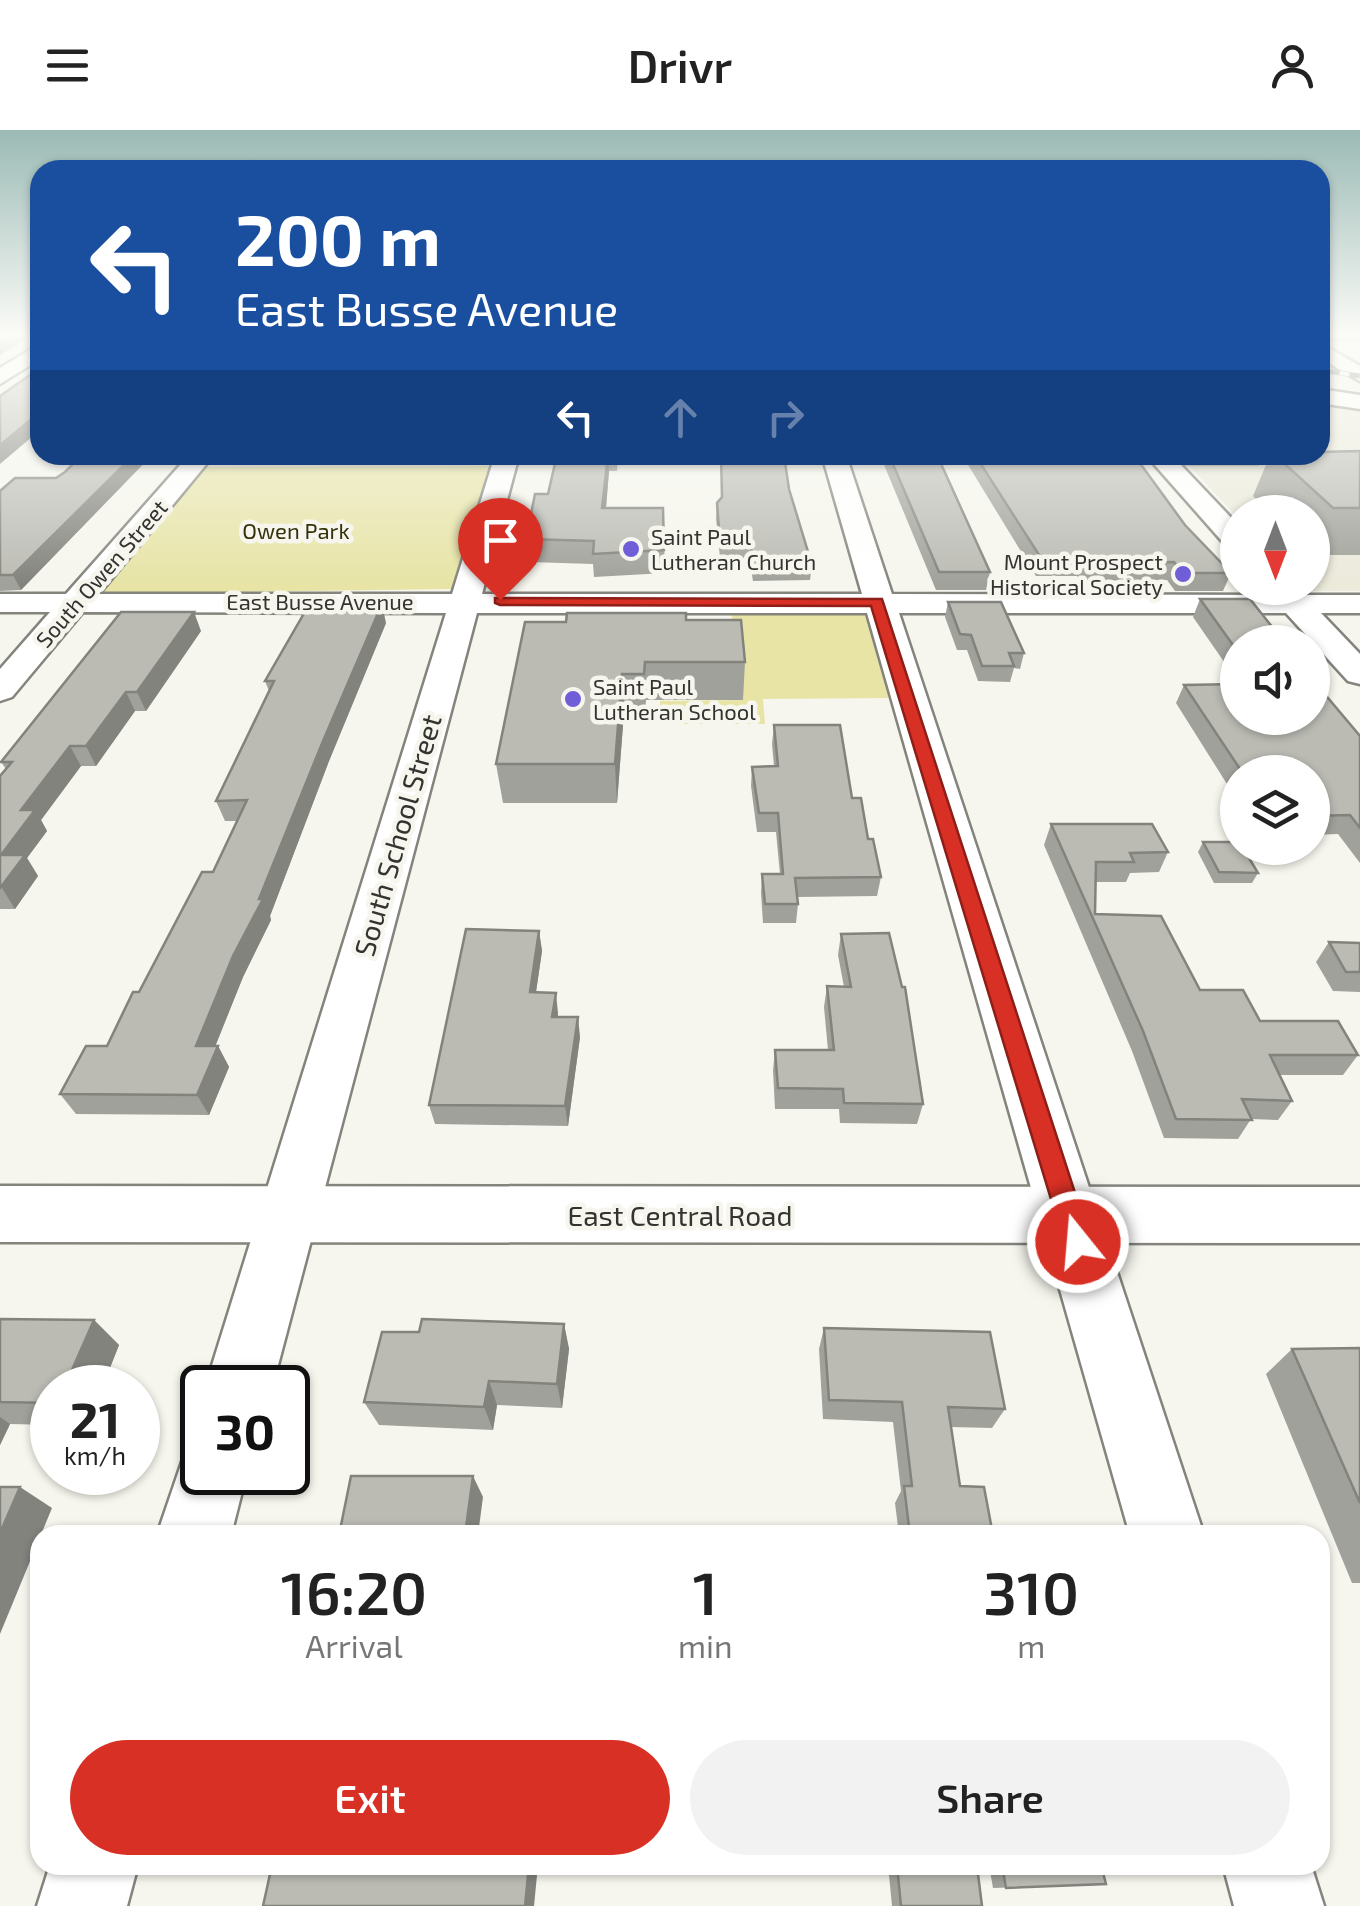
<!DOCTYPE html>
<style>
:root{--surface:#fff;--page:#f2f2f2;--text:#222;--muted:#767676;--accent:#d93025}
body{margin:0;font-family:"Exo 2",sans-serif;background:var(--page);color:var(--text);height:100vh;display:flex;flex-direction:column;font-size:38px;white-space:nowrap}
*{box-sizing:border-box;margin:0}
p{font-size:32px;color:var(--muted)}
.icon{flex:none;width:55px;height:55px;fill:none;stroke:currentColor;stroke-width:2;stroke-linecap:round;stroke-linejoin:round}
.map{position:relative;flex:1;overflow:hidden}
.details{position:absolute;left:30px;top:1395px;width:1300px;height:350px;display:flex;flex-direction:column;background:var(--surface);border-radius:30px;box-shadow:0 2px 8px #0004}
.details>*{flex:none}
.guide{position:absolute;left:30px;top:30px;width:1300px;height:305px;border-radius:30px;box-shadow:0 2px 8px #0004;background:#1a4fa0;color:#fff;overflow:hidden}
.needle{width:65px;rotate:180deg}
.fabs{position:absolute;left:1220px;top:365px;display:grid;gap:20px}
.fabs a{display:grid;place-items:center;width:110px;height:110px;border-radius:50%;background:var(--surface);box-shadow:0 2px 8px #0004;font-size:50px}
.speed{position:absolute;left:30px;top:1235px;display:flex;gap:20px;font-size:50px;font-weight:700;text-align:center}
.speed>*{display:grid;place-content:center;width:130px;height:130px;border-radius:50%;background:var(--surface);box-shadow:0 2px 8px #0004;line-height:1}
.speed small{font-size:25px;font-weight:400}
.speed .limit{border:5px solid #111;border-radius:15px;background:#fff;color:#111}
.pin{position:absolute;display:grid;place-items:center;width:85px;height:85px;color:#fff;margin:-102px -42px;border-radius:50% 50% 50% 0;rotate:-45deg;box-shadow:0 0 10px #0007}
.pin .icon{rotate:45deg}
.me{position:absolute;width:110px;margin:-55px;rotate:343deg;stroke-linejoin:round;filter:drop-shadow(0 0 8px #0008)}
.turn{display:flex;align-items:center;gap:35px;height:210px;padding:0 40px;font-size:45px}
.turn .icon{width:130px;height:130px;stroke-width:2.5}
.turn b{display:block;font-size:70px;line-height:85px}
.lanes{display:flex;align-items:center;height:95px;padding:0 40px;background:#0003;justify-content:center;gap:50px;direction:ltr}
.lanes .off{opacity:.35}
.eta{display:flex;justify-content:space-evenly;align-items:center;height:170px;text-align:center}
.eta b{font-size:60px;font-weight:600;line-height:70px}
.cta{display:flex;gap:20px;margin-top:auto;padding:20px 40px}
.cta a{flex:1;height:115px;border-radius:60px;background:var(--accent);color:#fff;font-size:40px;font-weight:600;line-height:115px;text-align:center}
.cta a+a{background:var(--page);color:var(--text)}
header{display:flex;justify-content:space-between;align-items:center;height:130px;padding:0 40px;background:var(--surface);font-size:45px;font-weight:600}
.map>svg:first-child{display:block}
.built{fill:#ebeadb}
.green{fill:#e7e4a6}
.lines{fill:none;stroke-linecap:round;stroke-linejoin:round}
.minor-casing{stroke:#84847d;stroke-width:5}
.major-casing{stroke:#84847d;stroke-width:5}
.minor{fill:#fff;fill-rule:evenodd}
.major{fill:#fff;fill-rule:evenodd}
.rail-casing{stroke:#6b6b66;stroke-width:5}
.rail{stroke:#f6f6ee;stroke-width:4;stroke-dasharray:10;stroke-linecap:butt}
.wall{fill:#a1a19b}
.shaded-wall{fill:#83837e}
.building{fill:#bbbbb4;stroke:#83837e;stroke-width:2.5}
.route{fill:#d93025;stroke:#8d1f18;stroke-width:2.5}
.poi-dot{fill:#705ed8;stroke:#f6f6ee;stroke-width:4}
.labels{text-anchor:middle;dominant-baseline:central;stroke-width:9;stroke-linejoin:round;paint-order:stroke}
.far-park-label{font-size:22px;fill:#34320a;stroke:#f6f6ee}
.far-poi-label{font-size:22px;fill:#333330;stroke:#f6f6ee;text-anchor:start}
.far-street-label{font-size:22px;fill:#333330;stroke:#f6f6ee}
.street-label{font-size:28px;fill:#333330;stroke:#f6f6ee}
</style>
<header><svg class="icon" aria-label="menu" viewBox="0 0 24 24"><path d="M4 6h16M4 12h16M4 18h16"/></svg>Drivr<svg class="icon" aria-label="person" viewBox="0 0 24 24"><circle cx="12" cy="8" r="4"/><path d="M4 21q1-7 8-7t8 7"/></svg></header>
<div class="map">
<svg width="1360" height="1776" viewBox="0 0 1360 1776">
<rect width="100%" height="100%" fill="#f6f6ee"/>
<polygon class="built" points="1320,272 1360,278 1360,461 1307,461 1303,458 1312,458 1312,382 1238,382 1237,387 1179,325 1320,325"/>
<g class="green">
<polygon points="491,336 451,459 108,464 101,459 203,337"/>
<polygon points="731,480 867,484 890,568 763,569 765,594 660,594 660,571 742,570"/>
</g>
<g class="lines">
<defs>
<g id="minor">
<polygon points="1320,213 1360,236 1360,251 1320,228"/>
<polygon points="40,214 40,229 0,254 0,238"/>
<polygon points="189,325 214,325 99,464 452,464 495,325 519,325 482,464 862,464 822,325 846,325 892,464 1270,465 1268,458 1297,458 1303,465 1360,465 1360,483 1321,483 1360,524 1360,554 1348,551 1286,483 899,483 1204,1405 1130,1405 867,483 477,483 272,1258 205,1258 446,483 83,482 12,567 0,571 0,539 50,482 0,482 0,464 66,464"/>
<polygon points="1146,325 1269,325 1266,331 1257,333 1179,333 1238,395 1238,420 1228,418"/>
<polygon points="202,1311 202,1342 247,1342 231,1405 157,1405 187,1317"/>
<polygon points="50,1735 138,1735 127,1776 37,1776"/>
<polygon points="1223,1735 1311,1735 1324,1776 1234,1776"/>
</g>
<g id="major">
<polygon points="1320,259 1360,265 1360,279 1320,273"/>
<polygon points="0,1056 1360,1057 1360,1113 0,1112"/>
</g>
</defs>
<use href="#minor" class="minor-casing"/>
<use href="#major" class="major-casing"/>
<use href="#minor" class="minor"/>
<use href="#major" class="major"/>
<defs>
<polyline id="rail" points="1320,240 1360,246"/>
</defs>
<use href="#rail" class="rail-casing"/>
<use href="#rail" class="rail"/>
</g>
<g class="wall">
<rect x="1320" y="206" width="40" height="6"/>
<polygon points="1360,321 1360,425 1312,425 1312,382 1269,382 1253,366 1270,325 1320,325"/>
<polygon points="82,325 152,325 21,460 0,461 0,361 56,348 65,342"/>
<polygon points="245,325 454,325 450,333 248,335"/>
<polygon points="557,325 618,325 617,341 609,341 606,378 663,378 665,443 594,447 593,434 529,432 526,409 548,364"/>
<polygon points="720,325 784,325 789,359 812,435 810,450 753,451 749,428 720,428 716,389 717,373 722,368"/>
<polygon points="880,325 937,325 990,442 986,460 936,460"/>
<polygon points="962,325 1134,325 1185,395 1231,443 1223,461 1175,461 1167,450 1080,451 1077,446 1036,446"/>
<polygon points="1200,469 1238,512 1238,552 1193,487"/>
<polygon points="948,472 1024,523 1020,539 1014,538 1010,552 978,551 967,520 957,520 945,487"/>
<polygon points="686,490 745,532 743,570 646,570 645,582 624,582 617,673 503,673 496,634 566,492"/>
<polygon points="386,493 329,631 270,786 271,790 243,847 215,916 218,916 229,937 209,985 76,984 60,964 107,916 213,742 237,691 225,691 216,671 269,561 265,551"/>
<polygon points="201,501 146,581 135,581 96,636 81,636 41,690 47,701 27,728 38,746 15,779 0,779 0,646 6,639 1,632"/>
<polygon points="1184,555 1360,606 1360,733 1338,704 1312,705 1312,642 1238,642 1238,662 1232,662 1176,573"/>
<polygon points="774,595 852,668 881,747 877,766 797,767 798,774 796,793 763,793 761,763 762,744 780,744 776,702 757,702 751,656 752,637 774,636 772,614"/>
<polygon points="1051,694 1168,722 1159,742 1130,743 1126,752 1095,752 1095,784 1200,860 1260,891 1358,925 1343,945 1280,945 1292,971 1278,990 1251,989 1238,1009 1164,1008 1132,921 1044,715"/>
<polygon points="1203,712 1258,743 1252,753 1214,753 1198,722"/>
<polygon points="539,801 542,821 536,862 558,883 558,887 580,907 568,996 435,994 429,975"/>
<polygon points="841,804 923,974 917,994 840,993 839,979 775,979 773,940 775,920 828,920 824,877 827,856 844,857 838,825"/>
<polygon points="1329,812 1360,813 1360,862 1333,861 1316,832"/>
<polygon points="0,1189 94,1190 119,1215 102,1258 52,1258 52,1295 10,1294 0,1315"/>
<polygon points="564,1194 569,1219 562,1278 497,1275 493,1300 379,1295 364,1272 419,1202"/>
<polygon points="824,1198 1005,1279 992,1298 951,1297 960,1356 993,1405 899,1405 895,1373 901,1361 893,1292 823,1289 819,1219"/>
<polygon points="1360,1218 1360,1453 1352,1453 1266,1244 1292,1219"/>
<polygon points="888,1735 959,1735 982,1776 892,1776"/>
<polygon points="989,1735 1101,1735 1089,1755 993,1758"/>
</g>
<g class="shaded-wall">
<polygon points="6,206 30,206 0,225 0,210"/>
<polygon points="40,282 40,300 0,334 0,315"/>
<polygon points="134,325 152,325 21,460 13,445"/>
<polygon points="608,325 609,341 604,401 602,378"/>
<polygon points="382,474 386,493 329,631 270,786 271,790 243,847 207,937 196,916 233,826 259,769 323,611"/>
<polygon points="194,482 201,501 146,581 137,562"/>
<polygon points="622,544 624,582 617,673 615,634"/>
<polygon points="126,562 135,581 96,636 86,616"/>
<polygon points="70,616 81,636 41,690 47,701 27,728 38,746 15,779 2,758 1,725 21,680"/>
<polygon points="539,801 542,821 533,882 530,862"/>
<polygon points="556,863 558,883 555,907 552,887"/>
<polygon points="578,887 580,907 568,996 565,976"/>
<polygon points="218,916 229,937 209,985 197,965"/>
<polygon points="94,1190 119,1215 102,1258 64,1258"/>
<polygon points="564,1194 569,1219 562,1278 557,1254"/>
<polygon points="489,1251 497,1275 493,1300 484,1277"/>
<polygon points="0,1287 10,1294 0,1315"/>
<polygon points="473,1346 483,1367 478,1405 465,1405"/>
<polygon points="20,1357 52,1378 0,1504 0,1403"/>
<polygon points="529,1735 538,1735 534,1776 525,1776"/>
</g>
<g class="building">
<polygon points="40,238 40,282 0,315 0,266"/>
<polygon points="1360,321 1360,378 1333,378 1275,325 1320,325 1320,322"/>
<polygon points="82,325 134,325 13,445 0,445 0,361 15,348 56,348 65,342"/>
<polygon points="557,325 608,325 602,378 663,378 664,420 593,424 594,411 526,409 535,364 548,364"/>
<polygon points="721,325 784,325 789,359 812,435 754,435 750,413 720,412 717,373 722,367"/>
<polygon points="889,325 937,325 990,442 939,442"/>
<polygon points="975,325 1134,325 1185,395 1231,443 1182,443 1174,432 1085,433 1082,429 1041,428"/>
<polygon points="1200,469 1250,469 1284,512 1238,512 1238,522"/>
<polygon points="948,472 1001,472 1024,523 1009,523 1014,536 982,536 971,505 960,504"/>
<polygon points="310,473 382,474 323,611 259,769 263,769 233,826 196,916 218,916 197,965 60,964 86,916 107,916 133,862 139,862 202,742 213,742 247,670 216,671 274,551 265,551"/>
<polygon points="121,482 194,482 137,562 126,562 86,616 70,616 21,680 35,680 1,725 25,725 0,758 0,646 12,632 1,632"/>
<polygon points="567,483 686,483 686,490 741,490 745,532 645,532 644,544 622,544 615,634 496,634 525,492 566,492"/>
<polygon points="1312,549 1360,606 1360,698 1350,685 1312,686 1312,642 1242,642 1184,555 1238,554 1238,588 1312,588"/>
<polygon points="774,595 840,595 852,668 861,668 868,709 873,709 881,747 795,748 798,774 765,774 762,744 783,744 778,683 759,683 752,637 778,636"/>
<polygon points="1051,694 1152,694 1168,722 1130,723 1134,732 1096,732 1095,784 1161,786 1200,860 1243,860 1260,891 1338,891 1358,925 1270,925 1292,971 1242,969 1252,990 1176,989 1143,901"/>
<polygon points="1203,712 1238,712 1238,718 1243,718 1258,743 1219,742"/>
<polygon points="466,799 539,801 530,862 556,863 552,887 578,887 565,976 429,975"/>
<polygon points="889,803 902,857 905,857 923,974 844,973 843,959 778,958 775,920 834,920 827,856 851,857 841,804"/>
<polygon points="1329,812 1360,813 1360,842 1346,842"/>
<polygon points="0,1189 94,1190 64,1258 52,1258 52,1273 0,1272"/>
<polygon points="422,1189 564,1194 557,1254 489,1251 484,1277 364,1272 382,1202 419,1202"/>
<polygon points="824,1198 990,1202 1005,1279 948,1277 960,1356 984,1357 993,1405 910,1405 904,1356 912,1356 902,1272 829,1270"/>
<polygon points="1360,1218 1360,1373 1292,1219"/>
<polygon points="351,1346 473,1346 465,1405 339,1405"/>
<polygon points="0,1357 20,1357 0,1403"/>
<polygon points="272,1735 529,1735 525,1776 263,1776"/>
<polygon points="897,1735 977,1736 982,1776 901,1776"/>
<polygon points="1002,1735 1101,1735 1106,1754 1006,1758"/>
</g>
<linearGradient id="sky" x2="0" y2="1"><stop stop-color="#9bbab5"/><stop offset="0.45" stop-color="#fbfbf7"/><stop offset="1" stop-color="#fbfbf7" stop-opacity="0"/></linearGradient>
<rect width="1360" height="455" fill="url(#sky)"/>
<polygon class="route" points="495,468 882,469 1091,1112 1087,1120 1078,1124 1068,1120 1064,1112 871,476 500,475 495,473"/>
<g class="poi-dot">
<circle cx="631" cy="419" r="10"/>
<circle cx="1183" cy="444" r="10"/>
<circle cx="573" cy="569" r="10"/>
</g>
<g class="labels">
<g class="far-park-label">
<text x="296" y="400">Owen Park</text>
</g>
<g class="far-poi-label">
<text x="651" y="406">Saint Paul<tspan x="651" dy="25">Lutheran Church</tspan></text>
<text x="1163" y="431" text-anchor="end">Mount Prospect<tspan x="1163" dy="25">Historical Society</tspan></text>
<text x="593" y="556">Saint Paul<tspan x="593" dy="25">Lutheran School</tspan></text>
</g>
<g class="far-street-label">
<text transform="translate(101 443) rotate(-49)">South Owen Street</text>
<text x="320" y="471">East Busse Avenue</text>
</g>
<g class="street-label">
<text transform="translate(397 705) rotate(-74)">South School Street</text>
<text x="680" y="1085">East Central Road</text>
</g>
</g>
</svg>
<div class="fabs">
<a><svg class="needle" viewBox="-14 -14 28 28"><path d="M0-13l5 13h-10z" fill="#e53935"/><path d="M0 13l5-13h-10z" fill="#767676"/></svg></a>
<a><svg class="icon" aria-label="sound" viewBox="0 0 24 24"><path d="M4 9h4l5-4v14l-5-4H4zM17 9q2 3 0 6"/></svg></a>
<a><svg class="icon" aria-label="layers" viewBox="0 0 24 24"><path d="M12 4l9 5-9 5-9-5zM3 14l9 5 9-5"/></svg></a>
</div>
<div class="speed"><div>21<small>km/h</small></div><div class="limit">30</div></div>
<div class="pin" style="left:500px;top:470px;background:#d93025"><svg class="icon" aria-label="arrive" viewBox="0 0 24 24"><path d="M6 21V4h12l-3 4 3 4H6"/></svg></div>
<svg class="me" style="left:1078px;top:1112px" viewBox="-20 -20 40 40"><circle r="17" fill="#d93025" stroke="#fff" stroke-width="3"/><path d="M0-11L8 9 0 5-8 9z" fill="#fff"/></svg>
<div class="guide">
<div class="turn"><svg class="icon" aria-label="left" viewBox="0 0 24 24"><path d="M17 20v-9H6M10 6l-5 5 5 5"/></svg><div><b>200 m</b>East Busse Avenue</div></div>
<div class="lanes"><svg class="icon" aria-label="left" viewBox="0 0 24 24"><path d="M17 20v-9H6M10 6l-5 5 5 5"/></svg><svg class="icon off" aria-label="ahead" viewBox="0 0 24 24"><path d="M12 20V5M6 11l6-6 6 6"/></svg><svg class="icon off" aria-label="right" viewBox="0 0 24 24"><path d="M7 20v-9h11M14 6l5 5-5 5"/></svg></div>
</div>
<section class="details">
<div class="eta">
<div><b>16:20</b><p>Arrival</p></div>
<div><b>1</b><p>min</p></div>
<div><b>310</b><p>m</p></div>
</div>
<div class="cta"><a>Exit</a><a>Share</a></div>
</section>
</div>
